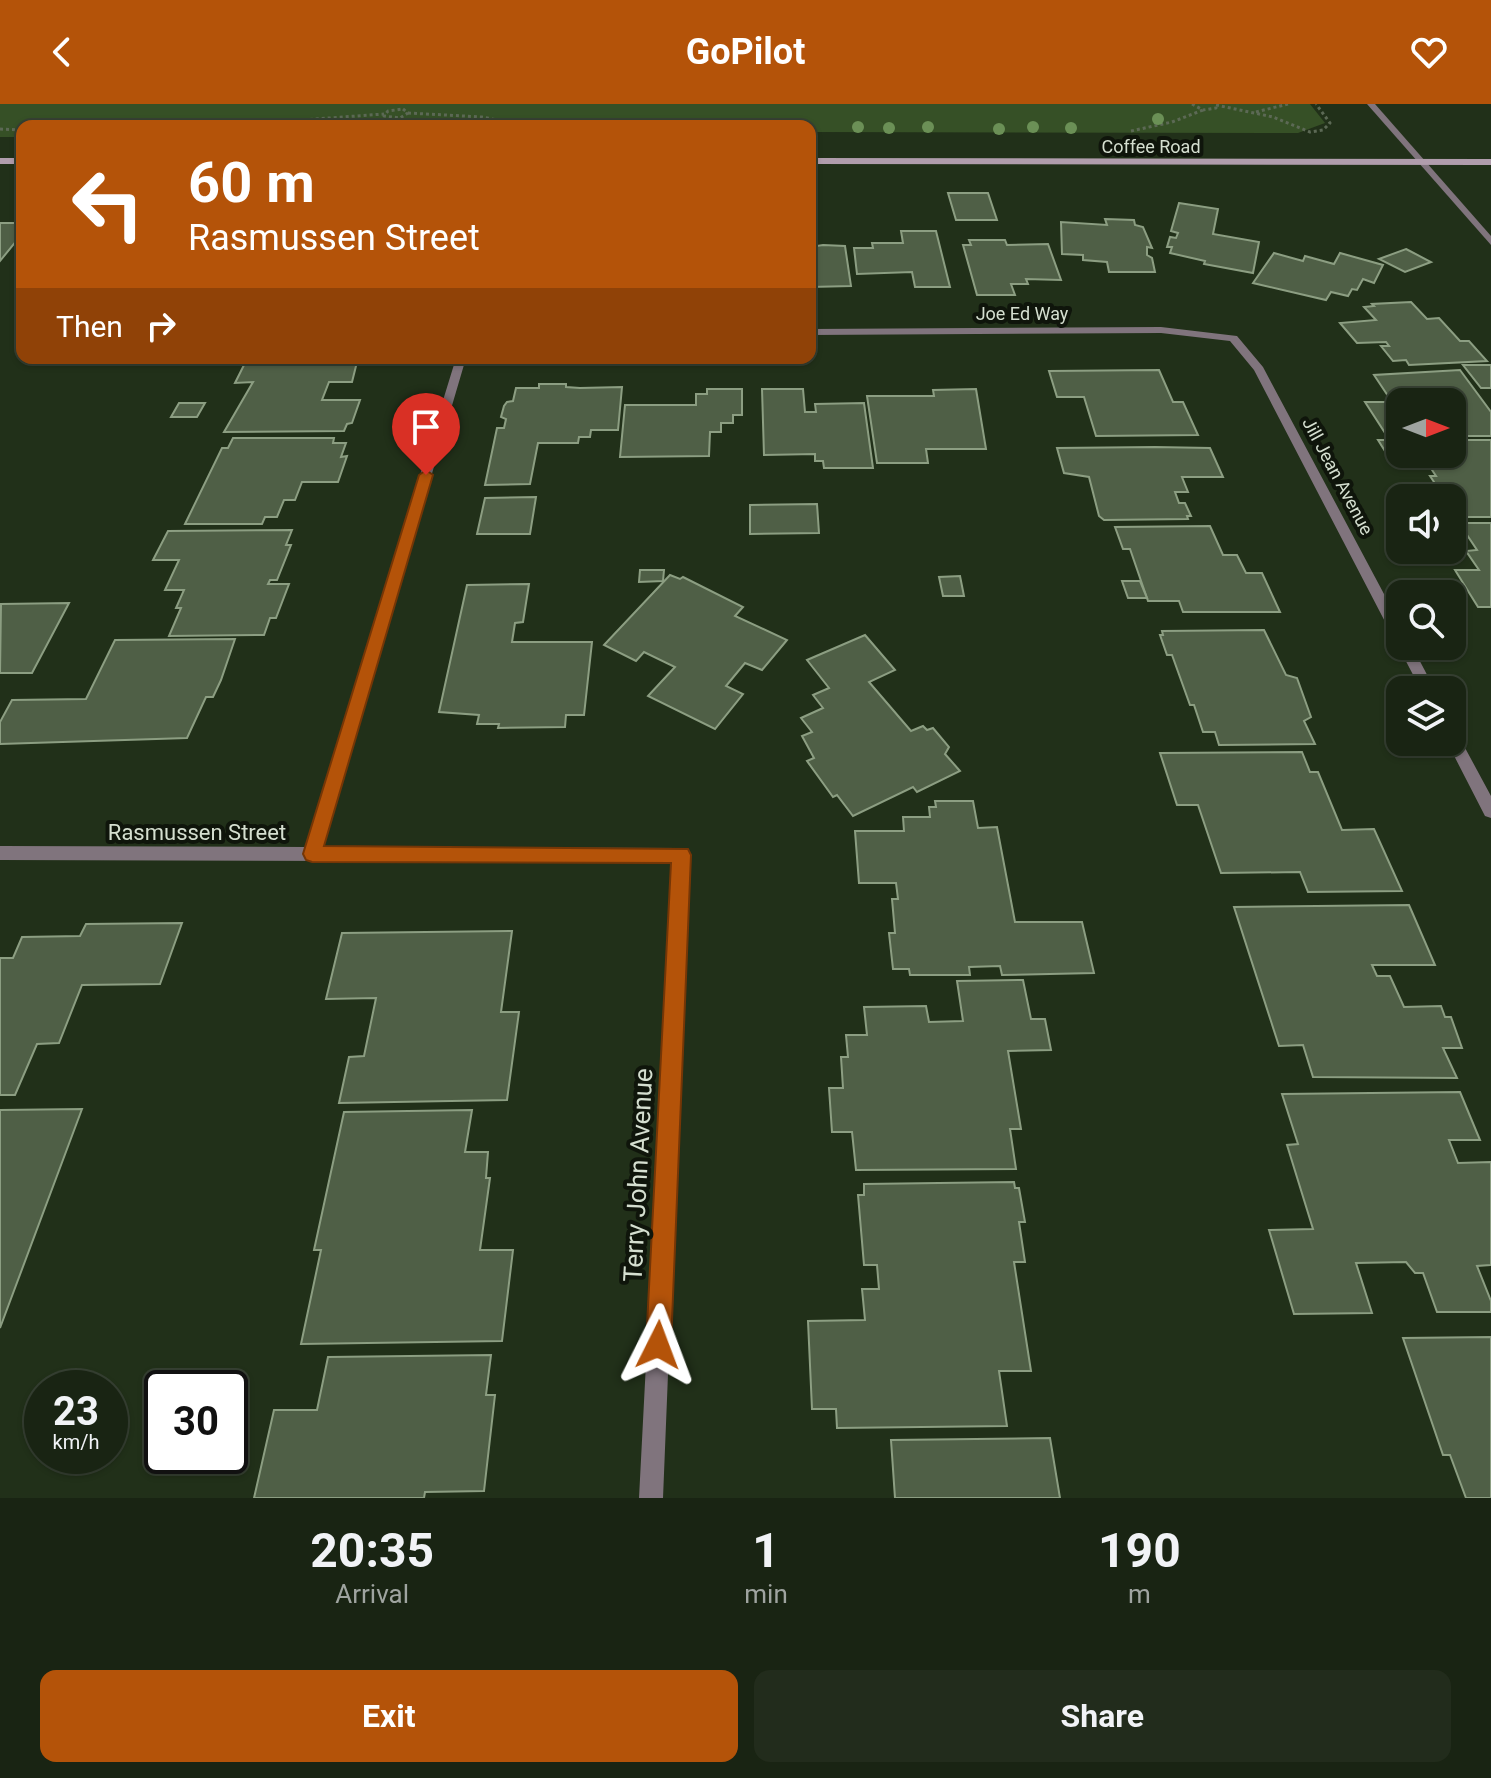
<!DOCTYPE html>
<style>
:root{--surface:#192413;--page:#222c1c;--text:#f1f3f6;--muted:#9fa4a0;--line:#374133;--accent:#b45309}
body{margin:0;font-family:Roboto,sans-serif;background:var(--page);color:var(--text);height:100vh;display:flex;flex-direction:column;font-size:30px;white-space:nowrap}
*{box-sizing:border-box;margin:0}
p{font-size:26px;color:var(--muted)}
.icon{flex:none;width:44px;height:44px;fill:none;stroke:currentColor;stroke-width:2;stroke-linecap:round;stroke-linejoin:round}
.map{position:relative;height:1394px;overflow:hidden}
.details{display:flex;flex-direction:column;background:var(--surface);flex:1}
.details>*{flex:none}
.hud{position:absolute;left:16px;top:16px;width:800px;height:244px;border-radius:16px;box-shadow:0 2px 6px #0004,0 0 0 2px var(--line);background:#b45309;color:#fff;overflow:hidden}
.needle{width:52px;rotate:90deg}
.buttons{position:absolute;left:1386px;top:284px;display:grid;gap:16px}
.buttons a{display:grid;place-items:center;width:80px;height:80px;border-radius:16px;background:var(--surface);box-shadow:0 2px 6px #0004,0 0 0 2px var(--line);font-size:40px}
.speed{position:absolute;left:24px;top:1266px;display:flex;gap:16px;font-size:40px;font-weight:700;text-align:center}
.speed>*{display:grid;place-content:center;width:104px;height:104px;border-radius:50%;background:var(--surface);box-shadow:0 2px 6px #0004,0 0 0 2px var(--line);line-height:1}
.speed small{font-size:20px;font-weight:400}
.speed .limit{border:4px solid #111;border-radius:12px;background:#fff;color:#111}
.pin{position:absolute;display:grid;place-items:center;width:68px;height:68px;color:#fff;margin:-82px -34px;border-radius:50% 50% 50% 0;rotate:-45deg;box-shadow:0 0 8px #0007}
.pin .icon{rotate:45deg}
.me{position:absolute;width:88px;margin:-44px;rotate:3deg;stroke-linejoin:round;filter:drop-shadow(0 0 6px #0008)}
.turn{display:flex;align-items:center;gap:28px;height:168px;padding:0 40px;font-size:36px}
.turn .icon{width:104px;height:104px;stroke-width:2.5}
.turn b{display:block;font-size:56px;line-height:68px}
.then{display:flex;align-items:center;height:76px;padding:0 40px;background:#0003;gap:16px;font-size:30px}
.eta{display:flex;justify-content:space-evenly;align-items:center;height:136px;text-align:center}
.eta b{font-size:48px;font-weight:700;line-height:56px}
.primary-button{display:flex;gap:16px;margin-top:auto;padding:16px 40px}
.primary-button a{flex:1;height:92px;border-radius:16px;background:var(--accent);color:#fff;font-size:32px;font-weight:700;line-height:92px;text-align:center}
.primary-button a+a{background:var(--page);color:var(--text)}
header{display:flex;justify-content:space-between;align-items:center;height:104px;padding:0 40px;background:var(--accent);color:#fff;font-size:36px;font-weight:700}
.map>svg:first-child{display:block}
.green{fill:#365026}
.building{fill:#4f5f46;stroke:#8c9e82;stroke-width:2}
.lines{fill:none;stroke-linecap:round;stroke-linejoin:round}
.path{stroke:#5c6955;stroke-width:3;stroke-dasharray:3 3;stroke-linecap:butt}
.minor{fill:#80747d;fill-rule:evenodd}
.tertiary{fill:#80747d;fill-rule:evenodd}
.secondary{fill:#b09dac;fill-rule:evenodd}
.tree{fill:#6b9056}
.route{fill:#b45309;stroke:#753606;stroke-width:2}
.labels{text-anchor:middle;dominant-baseline:central;stroke-width:8;stroke-linejoin:round;paint-order:stroke}
.far-street-label{font-size:18px;fill:#d5dfd0;stroke:#0f150b}
.street-label{font-size:22px;fill:#d5dfd0;stroke:#0f150b}
.near-street-label{font-size:26px;fill:#d5dfd0;stroke:#0f150b}
</style>
<header><svg class="icon" aria-label="back" viewBox="0 0 24 24"><path d="M15 5l-7 7 7 7"/></svg>GoPilot<svg class="icon" aria-label="heart" viewBox="0 0 24 24"><path d="M12 20l-8-8c-3-5 5-10 8-4 3-6 11-1 8 4z"/></svg></header>
<div class="map">
<svg width="1491" height="1394" viewBox="0 0 1491 1394">
<rect width="100%" height="100%" fill="#213019"/>
<polygon class="green" points="0,0 1310,0 1325,19 1298,29 810,28 810,22 22,22 22,33 0,33"/>
<g class="building">
<polygon points="948,89 988,89 997,116 956,116"/>
<polygon points="1179,99 1218,105 1213,130 1259,138 1253,169 1204,160 1205,157 1170,149 1172,143 1167,143 1170,133 1176,134 1178,129 1171,127"/>
<polygon points="1105,115 1134,116 1135,121 1143,123 1152,144 1147,143 1147,151 1152,154 1155,168 1109,168 1107,158 1083,156 1083,151 1062,150 1061,118 1107,121"/>
<polygon points="0,119 22,119 22,130 0,157"/>
<polygon points="901,127 936,127 950,183 915,183 912,168 857,170 854,144 873,144 872,139 903,139"/>
<polygon points="969,136 1005,136 1007,141 1048,140 1061,176 1026,175 1028,180 1011,180 1015,191 977,191 963,141 971,141"/>
<polygon points="823,141 845,142 851,182 810,183 810,143"/>
<polygon points="1406,145 1431,158 1405,168 1379,155"/>
<polygon points="1274,149 1303,157 1305,152 1334,160 1340,149 1383,161 1374,179 1363,175 1357,186 1352,185 1348,192 1331,188 1326,196 1253,179"/>
<polygon points="1411,198 1427,215 1439,214 1460,237 1469,237 1487,257 1409,261 1406,256 1393,257 1381,242 1389,242 1386,238 1357,239 1340,219 1376,216 1364,203 1374,202 1372,200"/>
<polygon points="246,257 357,258 352,278 329,278 322,296 360,296 352,319 347,320 344,327 224,328 253,278 235,279"/>
<polygon points="1463,261 1491,261 1491,284 1481,284"/>
<polygon points="1159,266 1173,298 1183,298 1198,331 1096,332 1084,293 1057,293 1049,267"/>
<polygon points="1460,266 1491,308 1491,332 1464,332 1457,322 1452,322 1452,298 1400,298 1400,332 1387,332 1365,298 1392,298 1374,271"/>
<polygon points="539,280 566,280 566,283 580,284 622,283 618,326 591,326 590,333 579,333 578,339 538,339 530,380 485,381 497,324 504,324 506,315 501,313 504,302 507,298 513,297 516,284 539,284"/>
<polygon points="707,285 742,285 742,311 733,311 733,319 721,319 721,328 710,328 709,352 620,353 625,301 696,301 696,290 707,290"/>
<polygon points="762,285 803,285 805,308 816,308 815,300 864,299 873,364 824,364 823,357 815,357 815,350 764,351"/>
<polygon points="976,285 986,345 926,345 928,359 877,359 867,292 934,292 933,286"/>
<polygon points="179,299 205,299 197,313 171,313"/>
<polygon points="233,334 334,334 333,339 346,339 341,353 347,352 338,378 302,378 295,396 284,396 277,413 265,413 262,420 185,420 222,344 228,344"/>
<polygon points="1378,336 1400,336 1400,350 1452,350 1452,336 1491,336 1491,413 1452,413 1452,394 1418,394 1410,381 1436,381 1430,372 1436,372 1430,363 1395,363"/>
<polygon points="1155,343 1210,344 1223,373 1182,373 1188,388 1175,388 1179,399 1185,399 1191,412 1187,412 1188,415 1104,416 1099,412 1089,373 1064,369 1057,344"/>
<polygon points="536,393 530,430 477,430 485,394"/>
<polygon points="817,400 819,429 750,430 750,401"/>
<polygon points="1459,419 1491,419 1491,503 1478,503 1455,466 1479,466 1466,447 1477,446"/>
<polygon points="1210,422 1223,451 1237,451 1246,469 1262,469 1280,508 1183,508 1179,497 1148,497 1130,445 1123,445 1115,423"/>
<polygon points="292,426 286,441 291,441 277,476 270,476 268,480 289,480 276,514 270,514 264,531 169,532 181,504 176,504 184,486 165,486 179,456 153,456 168,427"/>
<polygon points="640,466 664,466 663,477 639,478"/>
<polygon points="670,471 680,475 683,473 743,503 735,512 787,536 762,566 745,559 726,582 743,590 715,625 648,592 675,563 644,548 636,557 604,541"/>
<polygon points="960,472 964,492 943,492 939,473"/>
<polygon points="1122,477 1140,477 1147,494 1128,494"/>
<polygon points="529,480 523,518 515,519 512,538 592,538 584,611 566,611 565,623 498,624 499,620 477,620 479,611 439,608 467,481"/>
<polygon points="69,499 32,569 0,569 1,500"/>
<polygon points="1264,526 1286,571 1297,574 1311,613 1304,617 1315,640 1219,641 1215,628 1203,628 1194,601 1190,601 1172,551 1167,551 1160,531 1163,531 1162,527"/>
<polygon points="865,531 895,566 869,578 911,627 923,622 927,626 933,624 949,643 945,650 960,667 917,688 913,683 853,712 837,691 833,693 807,657 814,654 802,632 812,628 801,614 823,604 813,591 829,584 807,556"/>
<polygon points="235,535 221,576 213,593 206,593 187,634 0,640 0,618 12,596 86,595 115,536"/>
<polygon points="1302,648 1310,668 1318,668 1342,726 1374,725 1402,787 1308,788 1300,768 1221,769 1198,701 1177,701 1160,649"/>
<polygon points="935,697 973,697 978,724 997,723 1015,818 1082,818 1094,869 1002,871 1000,862 969,863 970,871 910,871 909,865 893,865 889,829 895,829 892,795 898,795 896,779 859,779 855,727 904,727 903,713 930,713 929,703 936,703"/>
<polygon points="1409,801 1435,861 1372,861 1377,872 1390,872 1404,903 1441,902 1445,913 1451,913 1462,944 1443,944 1457,974 1313,973 1303,941 1279,942 1234,803"/>
<polygon points="182,819 160,880 82,881 59,939 37,940 15,991 0,991 0,854 13,854 22,833 80,832 86,820"/>
<polygon points="512,827 501,908 519,908 507,996 339,999 349,953 364,952 376,894 326,895 342,829"/>
<polygon points="1023,876 1031,915 1045,915 1051,946 1008,947 1021,1025 1010,1025 1016,1065 856,1066 852,1028 832,1028 829,984 843,984 841,953 848,953 846,931 867,931 864,903 926,902 929,918 963,917 957,877"/>
<polygon points="1460,988 1480,1036 1449,1036 1458,1059 1491,1058 1491,1161 1477,1162 1491,1197 1491,1208 1437,1208 1423,1169 1415,1169 1406,1158 1356,1159 1372,1209 1294,1210 1269,1126 1313,1125 1287,1041 1298,1040 1282,990"/>
<polygon points="82,1005 0,1224 0,1006"/>
<polygon points="472,1006 465,1048 488,1048 486,1074 490,1074 480,1146 513,1146 502,1237 301,1240 321,1146 314,1146 344,1008"/>
<polygon points="1014,1078 1015,1084 1019,1084 1025,1118 1019,1118 1025,1158 1014,1158 1031,1267 999,1267 1007,1322 837,1324 836,1305 812,1305 808,1217 865,1216 862,1185 879,1185 877,1161 864,1161 858,1091 864,1091 864,1080"/>
<polygon points="1491,1233 1491,1394 1466,1394 1450,1351 1443,1351 1403,1234"/>
<polygon points="491,1251 486,1291 495,1291 484,1387 425,1388 424,1394 254,1394 274,1306 317,1306 328,1253"/>
<polygon points="1050,1334 1060,1394 895,1394 891,1336"/>
</g>
<g class="lines">
<g class="path">
<polyline points="1192,0 1203,6 1216,4 1216,1"/>
<polyline points="1216,1 1273,13 1310,28 1323,26 1330,19 1316,0"/>
<polygon points="403,5 408,9 400,14 384,12 388,7"/>
<polyline points="1256,8 1288,0"/>
<polyline points="408,9 482,13 528,22"/>
<polyline points="220,22 384,10"/>
<polyline points="0,25 22,26"/>
<polyline points="1131,27 1172,18 1203,6"/>
</g>
<g class="minor">
<polygon points="1161,223 1237,232 1263,263 1400,520 1400,538 1393,533 1254,266 1230,237 1161,229 810,231 810,225"/>
<polygon points="456,254 466,254 322,743 681,744 687,746 689,751 663,1394 639,1394 672,758 0,756 0,742 306,743"/>
<polygon points="1400,538 1400,542 1412,542 1435,586 1421,586 1398,542"/>
<polygon points="1452,627 1457,629 1491,692 1491,714 1485,712 1447,638 1452,638"/>
</g>
<polygon class="tertiary" points="1367,0 1375,0 1491,132 1491,141"/>
<g class="secondary">
<rect x="0" y="54" width="22" height="6"/>
<polygon points="810,54 1491,55 1491,61 810,60"/>
</g>
</g>
<g class="tree">
<circle cx="1158" cy="15" r="6"/>
<circle cx="858" cy="23" r="6"/>
<circle cx="928" cy="23" r="6"/>
<circle cx="1033" cy="23" r="6"/>
<circle cx="889" cy="24" r="6"/>
<circle cx="1071" cy="24" r="6"/>
<circle cx="999" cy="25" r="6"/>
</g>
<polygon class="route" points="426,366 433,371 324,742 688,745 691,751 671,1241 667,1250 658,1253 649,1250 646,1241 671,759 312,758 306,756 303,750 419,371"/>
<g class="labels">
<g class="far-street-label">
<text x="1151" y="42">Coffee Road</text>
<text x="1022" y="209">Joe Ed Way</text>
<text transform="translate(1338 372) rotate(62)">Jill Jean Avenue</text>
</g>
<g class="street-label">
<text x="197" y="728">Rasmussen Street</text>
</g>
<g class="near-street-label">
<text transform="translate(638 1071) rotate(-87)">Terry John Avenue</text>
</g>
</g>
</svg>
<div class="buttons">
<a><svg class="needle" viewBox="-14 -14 28 28"><path d="M0-13l5 13h-10z" fill="#e53935"/><path d="M0 13l5-13h-10z" fill="#9fa4a0"/></svg></a>
<a><svg class="icon" aria-label="sound" viewBox="0 0 24 24"><path d="M4 9h4l5-4v14l-5-4H4zM17 9q2 3 0 6"/></svg></a>
<a><svg class="icon" aria-label="search" viewBox="0 0 24 24"><circle cx="10" cy="10" r="6"/><path d="M15 15l6 6"/></svg></a>
<a><svg class="icon" aria-label="layers" viewBox="0 0 24 24"><path d="M12 4l9 5-9 5-9-5zM3 14l9 5 9-5"/></svg></a>
</div>
<div class="speed"><div>23<small>km/h</small></div><div class="limit">30</div></div>
<div class="pin" style="left:426px;top:371px;background:#d93025"><svg class="icon" aria-label="arrive" viewBox="0 0 24 24"><path d="M6 21V4h12l-3 4 3 4H6"/></svg></div>
<svg class="me" style="left:658px;top:1241px" viewBox="-20 -20 40 40"><path d="M0-17L14 15 0 8-14 15z" fill="#b45309" stroke="#fff" stroke-width="4"/></svg>
<div class="hud">
<div class="turn"><svg class="icon" aria-label="left" viewBox="0 0 24 24"><path d="M17 20v-9H6M10 6l-5 5 5 5"/></svg><div><b>60 m</b>Rasmussen Street</div></div>
<div class="then">Then<svg class="icon" aria-label="right" viewBox="0 0 24 24"><path d="M7 20v-9h11M14 6l5 5-5 5"/></svg></div>
</div>
</div>
<section class="details">
<div class="eta">
<div><b>20:35</b><p>Arrival</p></div>
<div><b>1</b><p>min</p></div>
<div><b>190</b><p>m</p></div>
</div>
<div class="primary-button"><a>Exit</a><a>Share</a></div>
</section>
